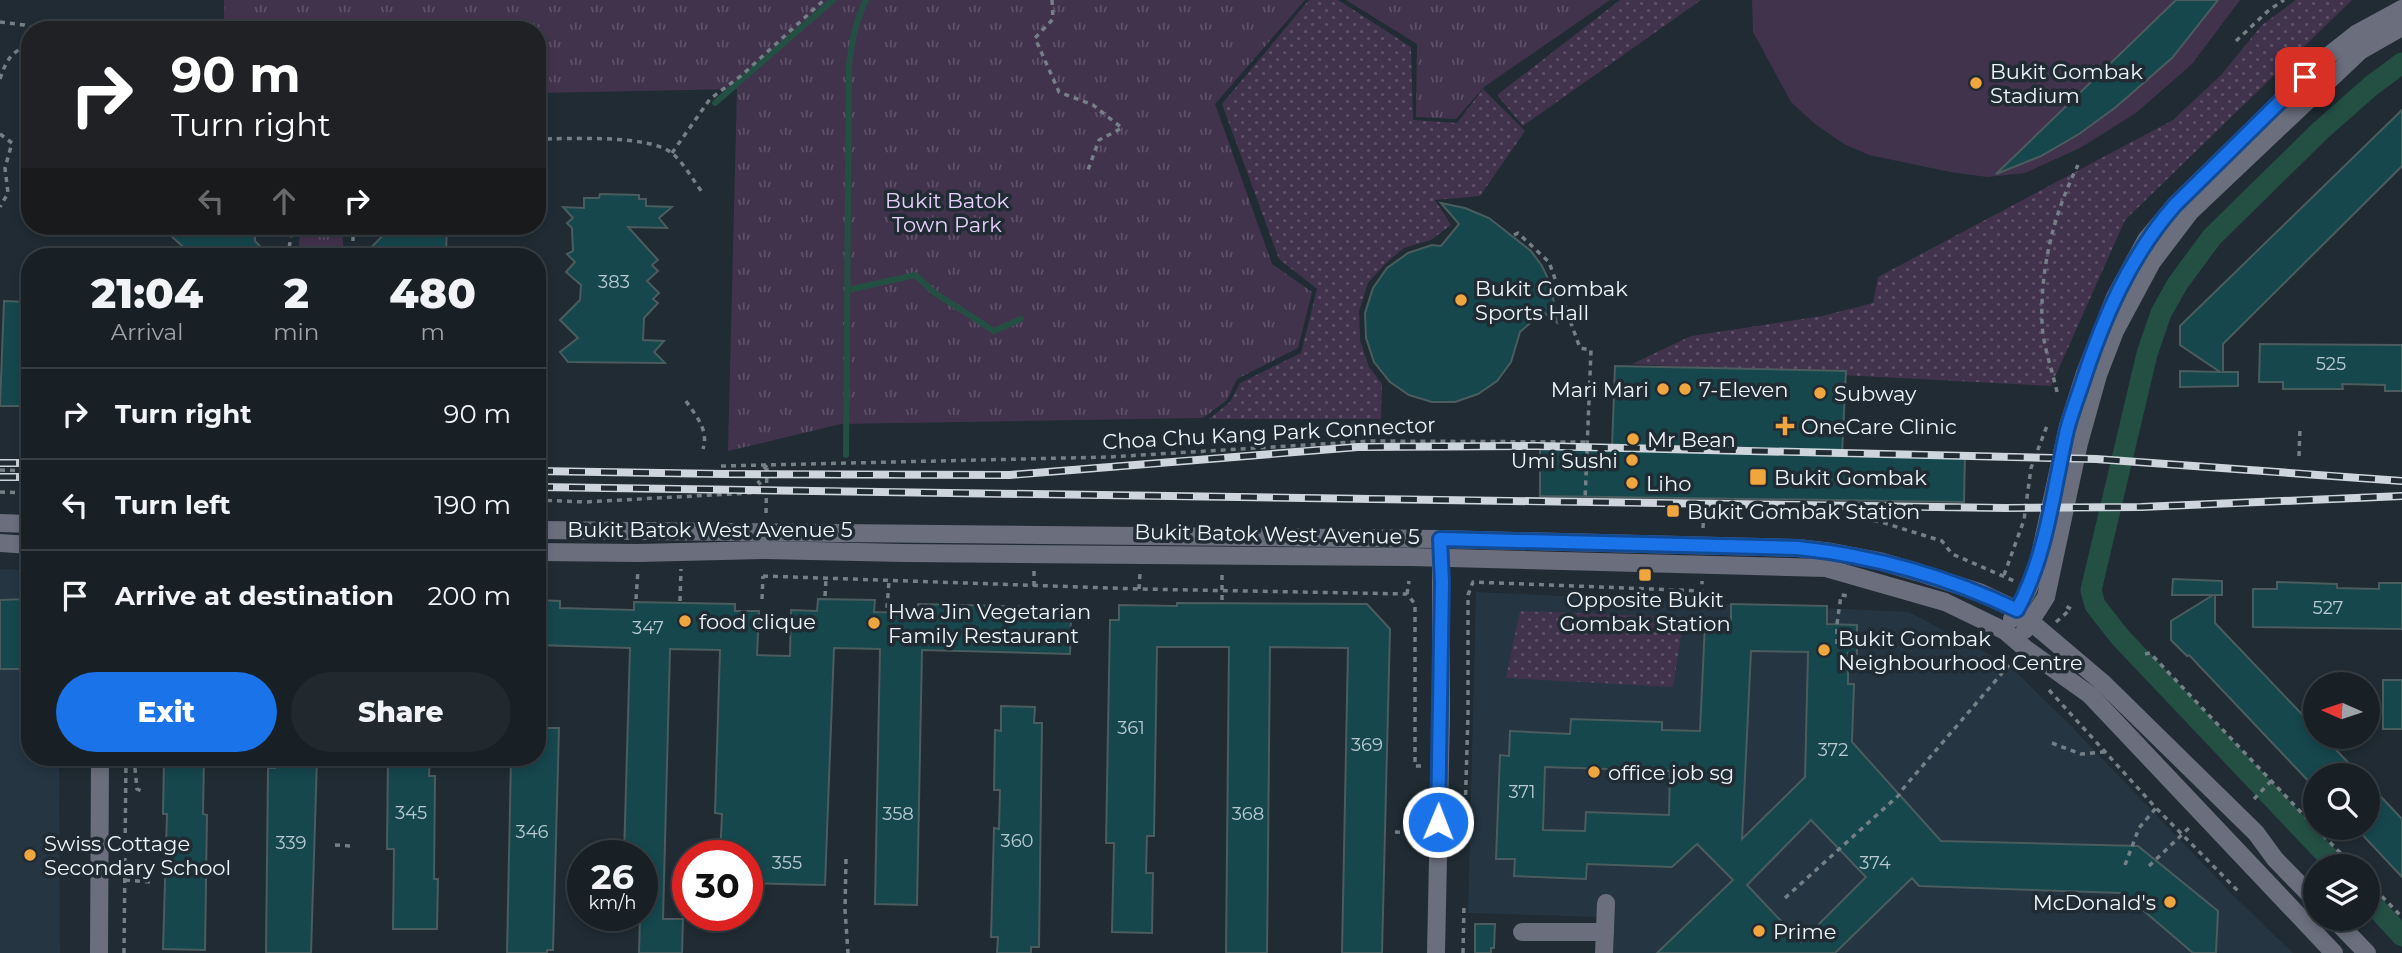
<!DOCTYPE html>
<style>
:root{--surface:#182026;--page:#21282e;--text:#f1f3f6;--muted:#9fa3a7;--line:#363e43;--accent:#1a73e8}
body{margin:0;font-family:Montserrat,sans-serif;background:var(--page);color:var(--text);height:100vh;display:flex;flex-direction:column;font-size:26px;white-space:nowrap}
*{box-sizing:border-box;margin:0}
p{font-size:23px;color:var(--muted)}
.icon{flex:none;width:38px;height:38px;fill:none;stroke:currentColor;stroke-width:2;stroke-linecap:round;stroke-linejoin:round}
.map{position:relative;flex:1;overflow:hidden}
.side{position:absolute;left:21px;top:248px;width:525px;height:518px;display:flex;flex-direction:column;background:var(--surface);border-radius:28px;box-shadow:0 4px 10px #0003,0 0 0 2px var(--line)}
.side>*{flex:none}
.top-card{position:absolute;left:21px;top:21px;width:525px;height:214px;border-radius:28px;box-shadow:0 4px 10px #0003,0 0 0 2px var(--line);background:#202124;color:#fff;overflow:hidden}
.needle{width:46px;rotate:273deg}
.tools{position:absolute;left:2303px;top:672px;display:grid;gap:14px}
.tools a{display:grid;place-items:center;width:77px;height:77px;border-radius:50%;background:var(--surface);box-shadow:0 4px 10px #0003,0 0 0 2px var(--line);font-size:35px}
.speed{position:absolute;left:567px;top:840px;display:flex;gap:14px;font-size:35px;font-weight:700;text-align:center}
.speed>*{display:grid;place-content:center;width:91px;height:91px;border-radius:50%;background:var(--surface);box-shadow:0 4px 10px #0003,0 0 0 2px var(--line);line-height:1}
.speed small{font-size:18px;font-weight:400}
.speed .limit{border:10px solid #d22;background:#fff;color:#111}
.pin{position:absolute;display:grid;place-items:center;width:60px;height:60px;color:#fff;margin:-30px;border-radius:14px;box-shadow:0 4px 10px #0006}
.me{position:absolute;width:77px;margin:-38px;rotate:1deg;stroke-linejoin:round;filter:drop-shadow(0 0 5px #0008)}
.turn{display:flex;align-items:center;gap:24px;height:147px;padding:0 35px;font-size:32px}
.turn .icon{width:91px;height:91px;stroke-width:2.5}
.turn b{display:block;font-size:49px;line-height:60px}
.lanes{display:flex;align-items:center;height:66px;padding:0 35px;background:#0003;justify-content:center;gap:35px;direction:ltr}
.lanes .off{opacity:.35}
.eta{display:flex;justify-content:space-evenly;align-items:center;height:119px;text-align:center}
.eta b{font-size:42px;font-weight:800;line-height:49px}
.button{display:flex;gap:14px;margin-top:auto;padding:14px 35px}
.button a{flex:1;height:80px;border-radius:42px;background:var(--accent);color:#fff;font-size:28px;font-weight:800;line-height:80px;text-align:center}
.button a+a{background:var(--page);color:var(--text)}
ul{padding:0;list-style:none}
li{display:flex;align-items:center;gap:21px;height:91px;padding:0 35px;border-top:2px solid var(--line)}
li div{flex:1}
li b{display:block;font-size:26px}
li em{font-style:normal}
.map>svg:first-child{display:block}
.built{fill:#253542}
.grass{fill:url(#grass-dots)}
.park{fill:url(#park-tufts)}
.garden{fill:#42334d}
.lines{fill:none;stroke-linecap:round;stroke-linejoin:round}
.stream{stroke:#245044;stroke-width:6}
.canal{stroke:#245044;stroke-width:21}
.building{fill:#15474d;stroke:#4b5c5e;stroke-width:2;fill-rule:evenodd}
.path{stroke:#757f86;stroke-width:3.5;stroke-dasharray:5 5;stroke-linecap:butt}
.minor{stroke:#6b6e7d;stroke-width:18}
.rail-casing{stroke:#ced5dc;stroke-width:8}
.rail{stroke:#202b33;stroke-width:5;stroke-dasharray:16;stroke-linecap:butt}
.route-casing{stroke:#114b97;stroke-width:18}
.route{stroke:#1a73e8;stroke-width:12}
.poi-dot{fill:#f0a63f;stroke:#202b33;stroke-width:2.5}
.labels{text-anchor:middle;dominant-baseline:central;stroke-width:7;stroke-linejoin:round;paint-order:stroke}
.number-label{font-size:18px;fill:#b7c9cf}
.poi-label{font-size:21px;fill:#edf4fa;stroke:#202b33;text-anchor:start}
.park-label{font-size:21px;fill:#e8d0fc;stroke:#202b33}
.street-label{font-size:21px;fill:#edf4fa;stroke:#202b33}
</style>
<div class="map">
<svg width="2402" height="953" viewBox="0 0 2402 953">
<defs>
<pattern id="grass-dots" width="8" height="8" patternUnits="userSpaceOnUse" patternTransform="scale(1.75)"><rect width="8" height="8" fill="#42334d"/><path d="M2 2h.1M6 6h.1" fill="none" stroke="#5e5168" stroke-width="1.8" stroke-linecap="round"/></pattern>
<pattern id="park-tufts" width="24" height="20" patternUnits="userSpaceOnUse" patternTransform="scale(1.75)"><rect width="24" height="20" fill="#42334d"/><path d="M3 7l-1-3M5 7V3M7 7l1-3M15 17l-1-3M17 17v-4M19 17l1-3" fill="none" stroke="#5e5168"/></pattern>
</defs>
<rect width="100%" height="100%" fill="#202b33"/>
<g class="built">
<polygon points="0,569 30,570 30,758 59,758 60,953 0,953"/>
<polygon points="1476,592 1909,612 2009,665 2071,726 2234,896 2293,953 1600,953 1600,917 1468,913"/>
</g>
<g class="grass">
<polygon points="1309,0 1338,0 1411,47 1413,120 1457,123 1483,89 1525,131 1480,196 1435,200 1451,225 1431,240 1404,248 1386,263 1368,283 1359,311 1360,340 1369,367 1382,384 1381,419 1209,419 1230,402 1240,383 1301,353 1317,289 1279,259 1222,104"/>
<polygon points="1620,0 1701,0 1523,126 1497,95"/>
<polygon points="2296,0 2352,0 2125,220 2051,386 1632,364 1691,336 1822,316 1873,303 1878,277 2173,120 2221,75 2262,25"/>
<polygon points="1520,611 1684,617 1673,687 1506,678"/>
</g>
<g class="park">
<polygon points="224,0 1305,0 1215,104 1272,264 1312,292 1298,348 1237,379 1227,400 1203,418 841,424 728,451 737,89 537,93 537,30 224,30"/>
<polygon points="1346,0 1610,0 1484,87 1456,119 1416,117 1417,44"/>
<polygon points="305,226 342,226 344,257 299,257 299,240"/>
</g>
<polygon class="garden" points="1752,0 2240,0 2192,64 2136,113 2080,148 2025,173 1987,177 1950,172 1869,155 1844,144 1815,124 1791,102 1753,32"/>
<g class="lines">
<g class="stream">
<polyline points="715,103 833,0"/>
<polyline points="848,290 915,275 935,293 994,331 1021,319"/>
<path d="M846,455L849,65C852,42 855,21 866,0"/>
</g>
<g class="canal">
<polyline points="2337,866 2120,637 2095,605 2091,590 2147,354 2161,313 2178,283 2212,237 2320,131 2371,86 2402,63"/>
<polyline points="2368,899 2402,936"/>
</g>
</g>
<g class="building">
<polygon points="2176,0 2218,0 2172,58 2116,107 2079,134 2041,156 1996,174"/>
<polygon points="2402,110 2402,166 2223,344 2223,372 2238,372 2238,386 2180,387 2180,371 2220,372 2180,345 2180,326"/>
<polygon points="600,194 639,195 639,199 646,199 646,206 672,207 659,218 667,228 628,227 658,260 652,265 658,271 647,281 659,293 653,299 658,303 644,318 643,340 664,341 654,352 665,363 568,362 560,352 578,338 560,320 580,300 581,285 566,272 575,262 567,254 573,251 572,228 567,223 573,218 563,207 584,208 584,198 599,198"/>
<polygon points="1441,203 1465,208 1489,218 1531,251 1542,266 1551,285 1557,323 1543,312 1520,332 1511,362 1497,381 1478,394 1455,402 1432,402 1409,395 1390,382 1374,362 1366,338 1365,313 1373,288 1387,268 1408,253 1432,245 1441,246 1459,224"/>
<polygon points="196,226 255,226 255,241 270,257 203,257 204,253 190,253 170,235 197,235"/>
<polygon points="392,226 447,226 446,253 441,257 362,257"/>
<polygon points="4,301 30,302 30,406 0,406"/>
<polygon points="2260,344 2402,345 2402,391 2385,391 2385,385 2342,384 2343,389 2283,389 2283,382 2259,382"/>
<polygon points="1615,366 1846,371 1842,453 1965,454 1964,502 1540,496 1540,447 1612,449"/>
<polygon points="2173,579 2222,581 2222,595 2215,595 2215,623 2315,728 2315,737 2324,737 2360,775 2315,775 2315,788 2189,655 2187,656 2171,640 2171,621 2213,595 2172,595"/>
<polygon points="2277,582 2337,584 2337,588 2379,589 2379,583 2402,583 2402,629 2253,627 2253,589 2277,589"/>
<polygon points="26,599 27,669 0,669 0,600"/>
<polygon points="818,599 875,600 874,612 917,613 918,604 1048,607 1048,615 1071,616 1070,654 922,650 917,905 875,904 880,649 834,648 825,885 747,883 747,856 720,856 722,814 715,813 720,650 670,649 663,919 683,919 682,953 639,953 640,915 642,915 642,856 624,856 630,648 537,645 537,600 560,601 560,608 634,610 634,602 735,604 735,611 759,611 757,655 790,656 791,610 817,611"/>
<polygon points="1177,603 1367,604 1390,629 1382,953 1342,953 1348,648 1270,647 1267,953 1226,953 1229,647 1157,647 1154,836 1147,836 1146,873 1153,873 1152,933 1112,932 1114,843 1106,843 1110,620 1119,620 1119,605 1177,606"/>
<path d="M1731,604L1827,606V624L1857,625V654L1848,653V684H1854L1852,742L1941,841L2138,846L2218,911L2216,953H2193L2123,893L1919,886L1912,878L1835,953H1657L1733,880L1697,844L1672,867L1587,864L1586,879L1514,876L1515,859H1496L1500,755L1509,756L1510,731L1570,734L1571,719L1662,722V730L1700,731L1705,623L1731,624ZM1751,651L1808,652L1805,777L1742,839ZM1545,767L1670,771L1669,815L1586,812L1585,831L1543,830ZM1811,820L1866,877L1801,942L1747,885Z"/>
<rect x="2383" y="680" width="19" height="49"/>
<polygon points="1001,706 1035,707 1034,723 1042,723 1039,947 1031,947 1031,953 997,953 998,937 991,937 994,828 999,829 1000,790 994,790 995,730 1001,731"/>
<polygon points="537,728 559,728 553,950 547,950 547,953 507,953 511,758 537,758"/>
<polygon points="164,758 204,758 203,814 207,815 205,950 163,949 167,814 163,814"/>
<polygon points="275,758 317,758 311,953 266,953 268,768 275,768"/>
<polygon points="388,758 430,758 429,776 435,776 434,879 438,879 437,929 393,929 394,849 387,849"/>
<polygon points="2368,783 2402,819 2402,877 2356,828 2368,828"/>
<polygon points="1475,924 1495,924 1494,948 1491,948 1491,953 1475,953"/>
</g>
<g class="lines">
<g class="path">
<polyline points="1052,0 1053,19 1035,38 1059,92 1093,105 1122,128 1099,140 1088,170"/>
<polyline points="0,22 24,25 39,30"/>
<polyline points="95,30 118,30"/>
<polyline points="2236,41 2269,10 2284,0"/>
<path d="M0,79C6,61 11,51 30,45"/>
<polyline points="0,134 12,143 5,168 8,193 0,207"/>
<path d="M537,139C569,139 647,134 672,153C683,162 693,180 702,192"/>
<polyline points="672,153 710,99 742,75 824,0"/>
<polyline points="353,226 353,257"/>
<polyline points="1514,235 1518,233 1549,262 1580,348 1591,350 1585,501 1804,509 1881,522 1942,541 1952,554 2014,581"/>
<polyline points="288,257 292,226"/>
<path d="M2057,392C2052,369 2043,346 2042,323C2040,268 2054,213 2078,165"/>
<path d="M686,401C696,416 709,430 703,449"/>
<polyline points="2299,456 2300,428"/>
<polyline points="721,466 1109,457 1371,441 1587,442"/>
<polyline points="0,470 30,471"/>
<polyline points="0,492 30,493"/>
<polyline points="537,500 585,502 767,492 756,479 767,465"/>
<polyline points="1647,504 1648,491"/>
<polyline points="766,513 767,465"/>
<polyline points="1703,528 1704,506"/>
<polyline points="1034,571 1034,586"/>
<polyline points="2004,575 2024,520 2031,468 2048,423"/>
<polyline points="763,576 1139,589 1407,594 1415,604 1415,766 1424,766"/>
<polyline points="1139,589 1140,574"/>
<polyline points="1407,594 1409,581"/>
<polyline points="825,596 826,579"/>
<polyline points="636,599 638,570"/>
<polyline points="762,599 763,576"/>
<polyline points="1222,600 1222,573"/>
<polyline points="680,601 681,569"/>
<polyline points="887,608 889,581"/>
<polyline points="2056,622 2071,609 2062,604"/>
<polyline points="1837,644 1837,624 1841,595 1849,596"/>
<polyline points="2145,654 2150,653 2315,827"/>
<polyline points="2049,690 2156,808 2239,892"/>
<polyline points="2052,743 2081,754 2104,752"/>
<polyline points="134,758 137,789 144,792"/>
<polyline points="2254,799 2271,781"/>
<polyline points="1465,815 1468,714 1468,595 1473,582 1702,591 1702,581"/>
<polyline points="2316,828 2353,866"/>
<polyline points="1395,832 1421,833"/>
<polyline points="335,845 351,846"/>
<polyline points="846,859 845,910 848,953"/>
<polyline points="2125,865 2139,828 2156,808"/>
<polyline points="2149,866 2191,826"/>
<polyline points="125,880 150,882"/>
<polyline points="2368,882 2402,917"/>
<polyline points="1785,898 1899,795 1901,791 2009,665"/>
<polyline points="124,953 126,758"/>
<polyline points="1463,953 1464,904"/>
</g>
<g class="minor">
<polyline points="0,523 30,524"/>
<polyline points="537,530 1440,539 1798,548 1832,552 1879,561 1917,572 1979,592 2017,610 2102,682 2256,833 2275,859 2315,900"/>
<polyline points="0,543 30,545"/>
<polyline points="537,552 638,553 764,550 904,553 1410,557 1826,568 1945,602 2005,631 2026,649 2090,695 2334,953"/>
<polyline points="2012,619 2028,590 2038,564 2068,426 2085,373 2115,297 2146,240 2175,205 2323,60 2356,34 2402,9"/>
<polyline points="2025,630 2046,597 2079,443 2098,375 2115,331 2152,262 2190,212 2360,51 2402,27"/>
<polyline points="2334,919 2367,953"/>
<polyline points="1522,932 1605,932"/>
<polyline points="99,953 100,758"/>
<polyline points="1436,953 1441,716 1441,550"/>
<polyline points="1604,953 1606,903"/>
</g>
<defs>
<g id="rail">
<polyline points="0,463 30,463"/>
<polyline points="537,471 724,474 1010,475 1358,447 1538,446 2096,459 2402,481"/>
<polyline points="0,477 30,477"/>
<polyline points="537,487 2006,508 2141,507 2402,496"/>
</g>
</defs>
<use href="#rail" class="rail-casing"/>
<use href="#rail" class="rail"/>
</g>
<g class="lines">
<defs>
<path id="route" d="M1438,822L1442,582L1440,539L1798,548C1874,556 1948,577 2017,610C2047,555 2053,491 2067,430C2071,414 2077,399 2082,384C2103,319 2130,256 2175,205L2305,77"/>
</defs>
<use href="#route" class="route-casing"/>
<use href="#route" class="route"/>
</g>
<g class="poi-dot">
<circle cx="1976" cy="83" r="7"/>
<circle cx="1461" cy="300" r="7"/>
<circle cx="1663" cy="389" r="7"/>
<circle cx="1685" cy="389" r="7"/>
<circle cx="1820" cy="393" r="7"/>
<path d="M1781.5 415.5h7v7h7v7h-7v7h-7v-7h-7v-7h7z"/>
<circle cx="1633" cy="439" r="7"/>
<circle cx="1632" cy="460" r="7"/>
<rect x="1749" y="468" width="18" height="18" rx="3.5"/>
<circle cx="1632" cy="483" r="7"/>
<rect x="1666" y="504" width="14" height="14" rx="3.5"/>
<rect x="1638" y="568" width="14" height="14" rx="3.5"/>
<circle cx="685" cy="621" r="7"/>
<circle cx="874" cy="623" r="7"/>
<circle cx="1824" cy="650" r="7"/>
<circle cx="1594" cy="772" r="7"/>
<circle cx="30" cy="855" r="7"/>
<circle cx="2170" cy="902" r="7"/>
<circle cx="1759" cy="931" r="7"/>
</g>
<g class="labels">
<g class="number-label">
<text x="614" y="282">383</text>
<text x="2331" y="364">525</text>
<text x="2328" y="608">527</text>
<text x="648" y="628">347</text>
<text x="1131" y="728">361</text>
<text x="1367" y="745">369</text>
<text x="1833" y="750">372</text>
<text x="1522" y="792">371</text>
<text x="411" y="813">345</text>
<text x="898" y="814">358</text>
<text x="1248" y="814">368</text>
<text x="532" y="832">346</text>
<text x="1017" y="841">360</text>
<text x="291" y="843">339</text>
<text x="787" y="863">355</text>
<text x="1875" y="863">374</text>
</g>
<g class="poi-label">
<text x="1990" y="71">Bukit Gombak<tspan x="1990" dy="24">Stadium</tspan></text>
<text x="1475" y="288">Bukit Gombak<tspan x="1475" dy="24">Sports Hall</tspan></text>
<text x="1649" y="389" text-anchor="end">Mari Mari</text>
<text x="1699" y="389">7-Eleven</text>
<text x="1834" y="393">Subway</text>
<text x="1801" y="426">OneCare Clinic</text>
<text x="1647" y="439">Mr Bean</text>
<text x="1618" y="460" text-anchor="end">Umi Sushi</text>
<text x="1774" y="477">Bukit Gombak</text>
<text x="1646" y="483">Liho</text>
<text x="1687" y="511">Bukit Gombak Station</text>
<text x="1645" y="599" text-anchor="middle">Opposite Bukit<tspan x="1645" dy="24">Gombak Station</tspan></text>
<text x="888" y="611">Hwa Jin Vegetarian<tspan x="888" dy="24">Family Restaurant</tspan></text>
<text x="699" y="621">food clique</text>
<text x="1838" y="638">Bukit Gombak<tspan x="1838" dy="24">Neighbourhood Centre</tspan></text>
<text x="1608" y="772">office job sg</text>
<text x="44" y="843">Swiss Cottage<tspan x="44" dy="24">Secondary School</tspan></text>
<text x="2156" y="902" text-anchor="end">McDonald's</text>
<text x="1773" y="931">Prime</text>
</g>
<g class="park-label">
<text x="947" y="200">Bukit Batok<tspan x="947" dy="24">Town Park</tspan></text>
</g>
<g class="street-label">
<text transform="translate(1269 433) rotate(-3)">Choa Chu Kang Park Connector</text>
<text x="710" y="529">Bukit Batok West Avenue 5</text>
<text transform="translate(1277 534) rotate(1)">Bukit Batok West Avenue 5</text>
</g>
</g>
</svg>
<div class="tools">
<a><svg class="needle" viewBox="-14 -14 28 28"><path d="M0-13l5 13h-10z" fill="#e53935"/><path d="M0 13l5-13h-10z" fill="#9fa3a7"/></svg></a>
<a><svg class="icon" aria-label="search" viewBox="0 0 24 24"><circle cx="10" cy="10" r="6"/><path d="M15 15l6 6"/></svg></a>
<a><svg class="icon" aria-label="layers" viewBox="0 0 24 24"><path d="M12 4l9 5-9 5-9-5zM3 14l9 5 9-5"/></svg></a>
</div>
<div class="speed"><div>26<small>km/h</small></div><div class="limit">30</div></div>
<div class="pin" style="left:2305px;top:77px;background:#d93025"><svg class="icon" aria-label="arrive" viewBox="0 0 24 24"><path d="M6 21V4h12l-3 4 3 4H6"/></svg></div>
<svg class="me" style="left:1438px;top:822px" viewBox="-20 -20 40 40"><circle r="17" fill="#1a73e8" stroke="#fff" stroke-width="3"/><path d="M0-11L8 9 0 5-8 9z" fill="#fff"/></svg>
<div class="top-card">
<div class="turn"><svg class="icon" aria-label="right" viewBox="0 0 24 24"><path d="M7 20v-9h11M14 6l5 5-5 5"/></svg><div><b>90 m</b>Turn right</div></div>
<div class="lanes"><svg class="icon off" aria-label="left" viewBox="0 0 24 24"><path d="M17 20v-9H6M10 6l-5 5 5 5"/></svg><svg class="icon off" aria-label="ahead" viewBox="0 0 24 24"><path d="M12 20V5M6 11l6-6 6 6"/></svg><svg class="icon" aria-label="right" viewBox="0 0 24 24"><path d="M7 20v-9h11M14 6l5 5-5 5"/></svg></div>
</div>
<section class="side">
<div class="eta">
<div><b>21:04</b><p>Arrival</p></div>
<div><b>2</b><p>min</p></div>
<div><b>480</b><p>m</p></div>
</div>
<ul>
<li><svg class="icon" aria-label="right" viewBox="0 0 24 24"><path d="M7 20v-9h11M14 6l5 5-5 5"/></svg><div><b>Turn right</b></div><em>90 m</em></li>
<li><svg class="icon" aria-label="left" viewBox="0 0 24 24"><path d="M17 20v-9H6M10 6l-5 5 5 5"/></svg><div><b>Turn left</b></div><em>190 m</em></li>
<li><svg class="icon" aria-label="arrive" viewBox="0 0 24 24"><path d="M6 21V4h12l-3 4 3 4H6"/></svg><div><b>Arrive at destination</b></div><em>200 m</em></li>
</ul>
<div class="button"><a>Exit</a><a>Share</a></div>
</section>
</div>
